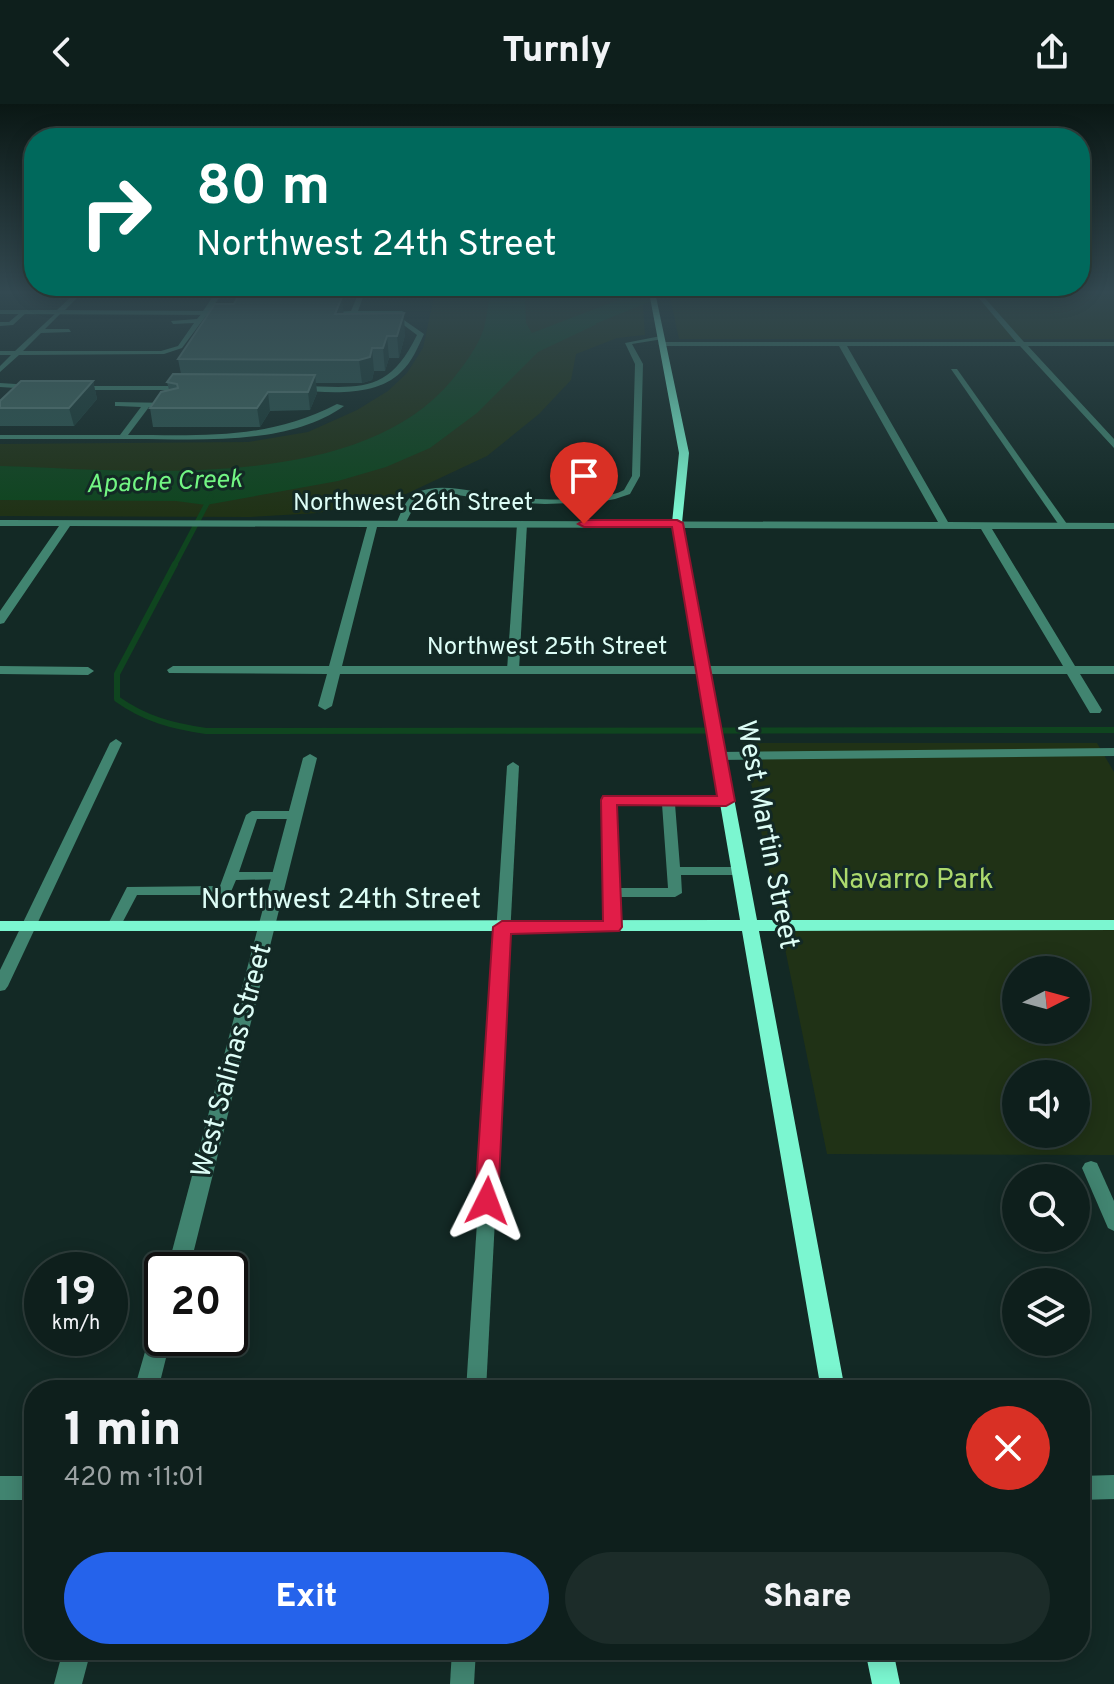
<!DOCTYPE html>
<meta charset="utf-8">
<style>
:root{--surface:#0e1f1c;--page:#1c2c29;--text:#f1f3f6;--muted:#9ba2a3;--line:#2e3d3b;--accent:#2563eb}
body{margin:0;font-family:Overpass,sans-serif;background:var(--page);color:var(--text);height:100vh;display:flex;flex-direction:column;font-size:30px;white-space:nowrap}
*{box-sizing:border-box;margin:0}
p{font-size:26px;color:var(--muted)}
.icon{flex:none;width:44px;height:44px;fill:none;stroke:currentColor;stroke-width:2;stroke-linecap:round;stroke-linejoin:round}
.map{position:relative;flex:1;overflow:hidden}
.details{position:absolute;left:24px;top:1276px;width:1066px;height:280px;display:flex;flex-direction:column;background:var(--surface);border-radius:32px;box-shadow:0 4px 20px #0003,0 0 0 2px var(--line)}
.details>*{flex:none}
.guide{position:absolute;left:24px;top:24px;width:1066px;height:168px;border-radius:32px;box-shadow:0 4px 20px #0003,0 0 0 2px var(--line);background:#00695c;color:#fff;overflow:hidden}
.needle{width:52px;rotate:84deg}
.fabs{position:absolute;left:1002px;top:852px;display:grid;gap:16px}
.fabs a{display:grid;place-items:center;width:88px;height:88px;border-radius:50%;background:var(--surface);box-shadow:0 4px 20px #0003,0 0 0 2px var(--line);font-size:40px}
.speed{position:absolute;left:24px;top:1148px;display:flex;gap:16px;font-size:40px;font-weight:700;text-align:center}
.speed>*{display:grid;place-content:center;width:104px;height:104px;border-radius:50%;background:var(--surface);box-shadow:0 4px 20px #0003,0 0 0 2px var(--line);line-height:1}
.speed small{font-size:20px;font-weight:400}
.speed .limit{border:4px solid #111;border-radius:12px;background:#fff;color:#111}
.pin{position:absolute;display:grid;place-items:center;width:68px;height:68px;color:#fff;margin:-82px -34px;border-radius:50% 50% 50% 0;rotate:-45deg;box-shadow:0 0 8px #0007}
.pin .icon{rotate:45deg}
.me{position:absolute;width:88px;margin:-44px;rotate:3deg;stroke-linejoin:round;filter:drop-shadow(0 0 6px #0008)}
.turn{display:flex;align-items:center;gap:28px;height:168px;padding:0 40px;font-size:36px}
.turn .icon{width:104px;height:104px;stroke-width:2.5}
.turn b{display:block;font-size:56px;line-height:68px}
.round{display:grid;place-items:center;flex:none;width:84px;height:84px;border-radius:42px;background:var(--page)}
.summary{display:flex;align-items:center;justify-content:space-between;height:136px;padding:0 40px}
h1{font-size:48px;font-weight:800;line-height:60px}
.button{display:flex;gap:16px;margin-top:auto;padding:16px 40px}
.button a{flex:1;height:92px;border-radius:48px;background:var(--accent);color:#fff;font-size:32px;font-weight:800;line-height:92px;text-align:center}
.button a+a{background:var(--page);color:var(--text)}
header{display:flex;justify-content:space-between;align-items:center;height:104px;padding:0 40px;background:var(--surface);font-size:36px;font-weight:800}
.map>svg:first-child{display:block}
.green{fill:#203216;fill-rule:evenodd}
.water{fill:#0f451f}
.lines{fill:none;stroke-linecap:round;stroke-linejoin:round}
.stream-far1{stroke:#0f451f;stroke-width:5}
.stream{stroke:#0f451f;stroke-width:6}
.river{fill:#0f451f;fill-rule:evenodd}
.lane{fill:#418470;fill-rule:evenodd}
.street{fill:#418470;fill-rule:evenodd}
.secondary{fill:#7bf6d0;fill-rule:evenodd}
.wall{fill:#2d5650}
.shaded-wall{fill:#1b3c37}
.building{fill:#406861;stroke:#597f79;stroke-width:2}
.route{fill:#e11d48;stroke:#92132f;stroke-width:2}
.labels{text-anchor:middle;dominant-baseline:central;stroke-width:6;stroke-linejoin:round;paint-order:stroke}
.far-street-label{font-size:24px;fill:#ddfdf6;stroke:#132925}
.far-water-label{font-size:26px;font-style:italic;fill:#72f583;stroke:#132925}
.street-label{font-size:28px;fill:#ddfdf6;stroke:#132925}
.park-label{font-size:28px;fill:#acd96d;stroke:#132925}
</style>
<header><svg class="icon" aria-label="back" viewBox="0 0 24 24"><path d="M15 5l-7 7 7 7"/></svg>Turnly<svg class="icon" aria-label="share" viewBox="0 0 24 24"><path d="M12 15V3M7 8l5-5 5 5M5 13v7h14v-7"/></svg></header>
<div class="map">
<svg width="1114" height="1580" viewBox="0 0 1114 1580">
<rect width="100%" height="100%" fill="#132925"/>
<g class="green">
<polygon points="435,188 642,188 645,231 617,234 576,250 571,276 539,310 487,352 406,390 318,409 250,413 0,412 0,340 248,338 308,328 357,306 388,287 407,269 423,244"/>
<polygon points="669,188 1114,188 1114,235 679,235"/>
<path d="M743,639H1097L1114,668V1051L827,1050ZM1016,866H1076V926H1016ZM1016,970H1076V1030H1016Z"/>
</g>
<path class="water" d="M490,188H525L526,219L533,231L577,215L597,220L538,248L477,309L430,344L386,363L338,377L206,401L176,397L0,396V362C133,366 358,390 452,276C464,261 478,243 484,224C487,213 488,200 490,188Z"/>
<g class="lines">
<polyline class="stream-far1" points="174,462 211,392"/>
<path class="stream" d="M175,460L117,570V595C145,615 172,622 206,627L1114,626"/>
<polygon class="river" points="639,188 667,188 664,192 535,244 527,246 516,239 519,234"/>
<g class="lane">
<polygon points="22,207 27,208 13,221 0,222 0,218 9,218"/>
<polygon points="58,207 60,210 45,225 69,225 71,228 41,229 23,247 161,247 178,242 194,219 173,220 171,217 197,215 203,208 208,209 182,244 164,250 19,251 0,268 0,262 11,251 0,251 0,247 15,247"/>
<path d="M391,207L424,230C418,243 412,258 401,268C376,293 330,289 297,286V282H300C359,283 388,291 417,231L389,210Z"/>
<path d="M661,232L663,235L632,240L643,260L640,372L630,390L615,395L599,398L545,400L503,398L451,390H431L417,397L404,422H398L396,420C401,409 405,395 416,389C441,377 475,389 501,392C528,396 601,399 624,386L632,372L635,260L625,239Z"/>
<polygon points="951,265 957,265 1067,420 1067,424 1061,424"/>
<polygon points="0,279 31,281 35,283 31,285 0,283"/>
<polygon points="76,282 187,282 191,284 187,286 73,286 73,282"/>
<path d="M115,298L171,299L175,301L171,303H149L128,331C204,331 267,336 337,300L344,302C288,342 200,335 135,335C90,335 45,335 0,335V331H120L141,303L118,302H115Z"/>
<polygon points="522,417 527,420 519,566 513,569 507,566 517,420"/>
<polygon points="116,635 122,639 8,882 5,886 0,887 0,866 110,639"/>
<polygon points="1114,644 1114,652 718,656 712,652 718,648"/>
<polygon points="513,658 519,662 486,1286 466,1286 507,662"/>
<path d="M609,692L731,694L732,697L726,701L675,700L680,763H739L746,767L739,771H681L682,789L675,793H619L620,823L618,826H608L606,823L603,696ZM616,700H662L668,784H619Z"/>
<polygon points="252,707 296,707 302,711 296,715 257,715 239,768 280,768 287,772 285,775 236,776 230,790 225,791 137,791 119,825 109,825 107,822 127,783 220,782 246,711"/>
<polygon points="1091,1057 1097,1059 1114,1097 1114,1127 1108,1124 1082,1064 1085,1059"/>
<polygon points="452,1546 476,1546 474,1580 450,1580"/>
</g>
<g class="street">
<polygon points="76,188 83,188 65,206 203,207 216,188 223,188 210,207 234,209 230,211 0,210 0,206 57,206"/>
<polygon points="359,188 365,188 358,207 402,207 406,209 402,211 322,211 318,209 351,207"/>
<path d="M977,192H983L1024,238H1114V242H1028L1114,335V344L1020,242H847L948,418L1114,419V425H992L1075,562H1114V570H1080L1102,606L1100,609H1090L1067,570H340L332,602L325,606L318,602L327,570L169,569L167,566L173,562H329L367,423L70,422L4,519L0,520V507L59,422H0V416L938,418L839,242H662L658,240L662,238H1016ZM377,423L981,425L1063,562H342Z"/>
<polygon points="0,562 88,563 94,567 88,571 0,570"/>
<polygon points="310,650 317,654 189,1166 167,1166 303,654"/>
<polygon points="162,1217 162,1234 171,1234 158,1286 134,1286 151,1227 154,1220"/>
<polygon points="1114,1371 1114,1395 1080,1396 1080,1372"/>
<rect x="0" y="1372" width="34" height="24"/>
<polygon points="63,1546 91,1546 82,1580 54,1580"/>
</g>
<g class="secondary">
<polygon points="649,188 655,188 689,349 682,419 757,816 1114,816 1114,826 759,827 845,1286 821,1286 742,827 0,827 0,817 740,816 672,419 679,349"/>
<polygon points="865,1546 893,1546 900,1580 872,1580"/>
</g>
</g>
<g class="wall">
<polygon points="343,210 405,231 399,254 389,254 385,267 374,267 372,276 362,279 316,279 317,289 310,306 270,307 260,323 153,323 150,304 169,286 167,278 181,270 178,255"/>
<polygon points="93,277 97,295 74,322 0,322 0,297"/>
</g>
<g class="shaded-wall">
<polygon points="342,193 344,214 335,210"/>
<polygon points="404,209 405,231 399,254 397,232"/>
<polygon points="387,232 389,254 385,267 383,244"/>
<polygon points="372,244 374,267 372,276 362,279 359,256"/>
<polygon points="315,271 317,289 310,306 308,288"/>
<polygon points="93,277 97,295 74,322 69,304"/>
<polygon points="268,288 270,307 260,323 257,304"/>
</g>
<g class="building">
<polygon points="238,193 342,193 335,210 404,209 397,232 387,232 383,244 372,244 370,253 359,256 178,255 215,200 234,200"/>
<polygon points="173,270 315,271 308,288 268,288 257,304 150,304 161,288 178,284 177,280 167,278"/>
<polygon points="21,277 93,277 69,304 0,304 0,297"/>
</g>
<linearGradient id="sky" x2="0" y2="1"><stop stop-color="#0a1714"/><stop offset="0.46" stop-color="#334951"/><stop offset="1" stop-color="#334951" stop-opacity="0"/></linearGradient>
<rect width="1114" height="409" fill="url(#sky)"/>
<polygon class="route" points="677,416 683,419 735,697 726,702 617,701 622,823 619,827 511,830 498,1097 495,1104 487,1107 478,1104 475,1097 493,823 502,817 603,817 601,696 603,692 717,692 672,423 584,423 578,420 584,416"/>
<g class="labels">
<g class="far-street-label">
<text x="413" y="400">Northwest 26th Street</text>
<text x="547" y="544">Northwest 25th Street</text>
</g>
<g class="far-water-label">
<text transform="translate(164 379) rotate(-2)">Apache Creek</text>
</g>
<g class="street-label">
<text transform="translate(766 731) rotate(79)">West Martin Street</text>
<text x="341" y="797">Northwest 24th Street</text>
<text transform="translate(233 957) rotate(-75)">West Salinas Street</text>
</g>
<g class="park-label">
<text x="912" y="777">Navarro Park</text>
</g>
</g>
</svg>
<div class="fabs">
<a><svg class="needle" viewBox="-14 -14 28 28"><path d="M0-13l5 13h-10z" fill="#e53935"/><path d="M0 13l5-13h-10z" fill="#9ba2a3"/></svg></a>
<a><svg class="icon" aria-label="sound" viewBox="0 0 24 24"><path d="M4 9h4l5-4v14l-5-4H4zM17 9q2 3 0 6"/></svg></a>
<a><svg class="icon" aria-label="search" viewBox="0 0 24 24"><circle cx="10" cy="10" r="6"/><path d="M15 15l6 6"/></svg></a>
<a><svg class="icon" aria-label="layers" viewBox="0 0 24 24"><path d="M12 4l9 5-9 5-9-5zM3 14l9 5 9-5"/></svg></a>
</div>
<div class="speed"><div>19<small>km/h</small></div><div class="limit">20</div></div>
<div class="pin" style="left:584px;top:420px;background:#d93025"><svg class="icon" aria-label="arrive" viewBox="0 0 24 24"><path d="M6 21V4h12l-3 4 3 4H6"/></svg></div>
<svg class="me" style="left:487px;top:1097px" viewBox="-20 -20 40 40"><path d="M0-17L14 15 0 8-14 15z" fill="#e11d48" stroke="#fff" stroke-width="4"/></svg>
<div class="guide">
<div class="turn"><svg class="icon" aria-label="right" viewBox="0 0 24 24"><path d="M7 20v-9h11M14 6l5 5-5 5"/></svg><div><b>80 m</b>Northwest 24th Street</div></div>
</div>
<section class="details">
<div class="summary"><div><h1>1 min</h1><p>420 m · 11:01</p></div><a class="round" style="background:#d93025;color:#fff"><svg class="icon" aria-label="close" viewBox="0 0 24 24"><path d="M6 6l12 12M18 6L6 18"/></svg></a></div>
<div class="button"><a>Exit</a><a>Share</a></div>
</section>
</div>
